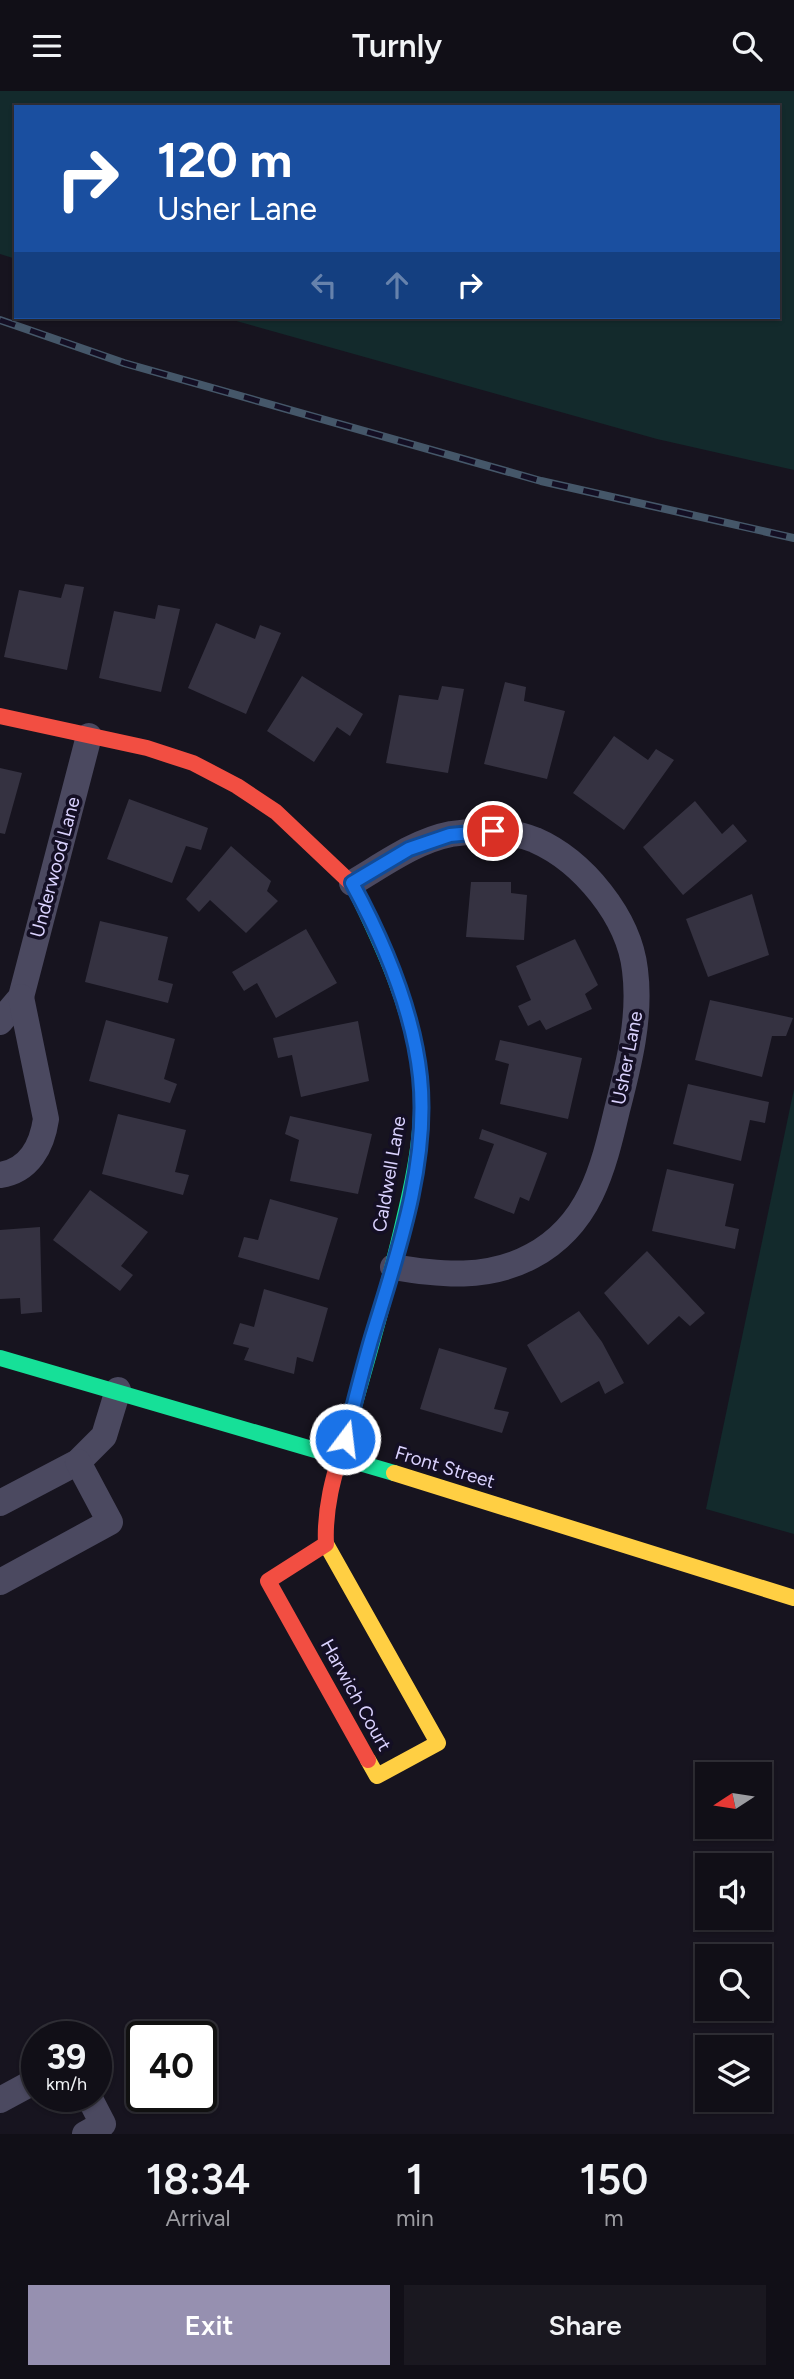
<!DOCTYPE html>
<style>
:root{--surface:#110f17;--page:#1a1820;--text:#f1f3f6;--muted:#9c9ca1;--line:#302f36;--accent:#9690b0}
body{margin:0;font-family:Figtree,sans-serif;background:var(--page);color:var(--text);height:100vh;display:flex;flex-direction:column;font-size:26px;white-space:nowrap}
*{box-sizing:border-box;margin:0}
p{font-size:23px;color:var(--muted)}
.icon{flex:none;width:38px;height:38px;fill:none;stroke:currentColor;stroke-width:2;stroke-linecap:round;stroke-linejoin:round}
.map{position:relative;height:2043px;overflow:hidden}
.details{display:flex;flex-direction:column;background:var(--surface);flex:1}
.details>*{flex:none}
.guide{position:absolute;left:14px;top:14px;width:766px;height:214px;border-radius:0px;box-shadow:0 2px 5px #0004,0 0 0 2px var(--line);background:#1a4fa0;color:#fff;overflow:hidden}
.needle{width:46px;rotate:258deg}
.fabs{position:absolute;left:695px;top:1671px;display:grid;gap:14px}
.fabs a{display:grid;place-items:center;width:77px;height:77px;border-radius:0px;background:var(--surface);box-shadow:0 2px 5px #0004,0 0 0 2px var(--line);font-size:35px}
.speed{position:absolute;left:21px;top:1930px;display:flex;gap:14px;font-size:35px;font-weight:700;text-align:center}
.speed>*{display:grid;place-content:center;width:91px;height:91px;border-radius:50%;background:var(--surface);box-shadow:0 2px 5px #0004,0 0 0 2px var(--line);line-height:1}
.speed small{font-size:18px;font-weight:400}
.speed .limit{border:4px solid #111;border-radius:10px;background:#fff;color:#111}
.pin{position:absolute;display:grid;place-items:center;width:60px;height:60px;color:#fff;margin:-30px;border:4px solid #fff;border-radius:50%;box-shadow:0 2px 7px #0007}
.me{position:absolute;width:77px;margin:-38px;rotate:15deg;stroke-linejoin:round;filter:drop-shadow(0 0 5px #0008)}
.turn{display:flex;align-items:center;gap:24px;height:147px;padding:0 28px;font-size:32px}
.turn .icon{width:91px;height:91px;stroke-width:2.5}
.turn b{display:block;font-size:49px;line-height:60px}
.lanes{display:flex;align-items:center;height:66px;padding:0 28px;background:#0003;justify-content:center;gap:35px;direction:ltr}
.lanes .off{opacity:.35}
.eta{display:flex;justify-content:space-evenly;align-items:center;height:119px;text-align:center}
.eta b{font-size:42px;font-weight:600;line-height:49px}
.cta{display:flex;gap:14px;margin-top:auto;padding:14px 28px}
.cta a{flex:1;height:80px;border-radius:0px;background:var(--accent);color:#fff;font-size:28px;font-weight:600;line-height:80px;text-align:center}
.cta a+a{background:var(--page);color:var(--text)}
header{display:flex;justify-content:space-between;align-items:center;height:91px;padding:0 28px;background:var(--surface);font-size:32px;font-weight:600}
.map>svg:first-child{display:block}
.green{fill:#132a2c}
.building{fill:#353241}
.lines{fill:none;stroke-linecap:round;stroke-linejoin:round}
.street{stroke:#4b4960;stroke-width:26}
.fast{stroke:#16e098;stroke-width:16}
.slow{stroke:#ffcf43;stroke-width:16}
.jam{stroke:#f24e42;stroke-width:16}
.rail-casing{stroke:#455769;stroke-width:8}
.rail{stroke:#140f24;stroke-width:5;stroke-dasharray:16;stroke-linecap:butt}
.route-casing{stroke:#114b97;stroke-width:18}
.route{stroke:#1a73e8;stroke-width:12}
.labels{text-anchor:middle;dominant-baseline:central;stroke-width:7;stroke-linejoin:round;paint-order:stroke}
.street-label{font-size:19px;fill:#dad2fe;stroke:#140f24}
</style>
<header><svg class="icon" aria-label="menu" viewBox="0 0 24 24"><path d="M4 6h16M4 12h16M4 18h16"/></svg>Turnly<svg class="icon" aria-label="search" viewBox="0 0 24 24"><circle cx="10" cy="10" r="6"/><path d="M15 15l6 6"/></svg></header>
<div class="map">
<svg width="794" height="2043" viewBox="0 0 794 2043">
<rect width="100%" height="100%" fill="#17141f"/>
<g class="green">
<polygon points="0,0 794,0 794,379 657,348 222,226 779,226 779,16 16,16 16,168 0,163"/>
<polygon points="794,998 794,1443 706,1418"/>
</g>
<g class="building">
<polygon points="65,493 84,496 67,579 4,566 19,499 61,507"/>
<polygon points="158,514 180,518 161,601 99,587 114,520 155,528"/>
<polygon points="216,532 255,548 260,534 281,542 246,623 188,597"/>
<polygon points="302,585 363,623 350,645 337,636 314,671 267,640"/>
<polygon points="505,591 526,596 524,610 565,620 547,688 484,673"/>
<polygon points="442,595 464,598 448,682 386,672 399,604 438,609"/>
<polygon points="614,645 648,669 656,658 674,669 624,739 573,702"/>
<polygon points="0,677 22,682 5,743 0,742"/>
<polygon points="129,708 208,737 201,759 186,755 172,792 107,768"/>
<polygon points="695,710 722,743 733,733 747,750 683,804 643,756"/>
<polygon points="231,755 271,790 267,800 278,810 246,842 210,809 199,821 186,808"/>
<polygon points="471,791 511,791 511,802 527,804 524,849 466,846"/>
<polygon points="752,803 769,864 708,886 686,828"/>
<polygon points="100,830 168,846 158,889 173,893 168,912 85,891"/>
<polygon points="306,838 337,892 276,927 257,892 244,900 232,881"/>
<polygon points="575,848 598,894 585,903 592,918 546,939 540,929 528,935 518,915 531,909 516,875"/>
<polygon points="710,909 793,927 786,945 772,945 762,986 695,969"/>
<polygon points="106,929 175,948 164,988 177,993 170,1012 89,990"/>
<polygon points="358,930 369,990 301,1006 292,964 278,967 273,947"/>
<polygon points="500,949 582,967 568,1028 500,1013 509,973 495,969"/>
<polygon points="688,993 769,1011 765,1032 750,1029 741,1070 673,1053"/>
<polygon points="118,1023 186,1039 175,1081 189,1084 183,1104 102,1083"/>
<polygon points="290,1025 372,1043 358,1103 290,1090 299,1049 285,1043"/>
<polygon points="482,1038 547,1062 529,1110 520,1106 514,1123 474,1107 494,1053 479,1048"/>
<polygon points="667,1078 734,1093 725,1135 739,1138 735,1158 652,1140"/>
<polygon points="90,1099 148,1141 121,1175 133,1184 120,1200 53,1149"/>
<polygon points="270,1108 338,1127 319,1189 238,1166 244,1146 258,1149"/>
<polygon points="40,1136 42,1221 21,1223 20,1207 0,1208 0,1139"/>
<polygon points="647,1160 705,1222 690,1235 679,1225 648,1254 604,1202"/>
<polygon points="264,1198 328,1217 313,1271 297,1266 294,1283 244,1269 249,1257 233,1253 240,1232 254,1236"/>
<polygon points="579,1220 602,1251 624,1292 605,1303 599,1290 561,1312 527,1254"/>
<polygon points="439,1257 507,1277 494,1318 509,1321 502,1342 420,1318"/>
</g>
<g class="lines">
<g class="street">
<path d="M352,792C383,774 415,750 451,743C477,739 510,739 535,749C583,770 629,826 635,879C641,926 629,973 617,1019C603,1078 590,1134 532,1165C488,1189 440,1184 393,1176"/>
<polyline points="0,931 21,906 89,645"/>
<path d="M0,1084C29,1080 42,1055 46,1028L21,906"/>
<polyline points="0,1412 78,1371 104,1345 118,1299"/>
<polyline points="0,1491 110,1431 78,1371"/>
<polyline points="0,2009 37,1989"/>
<polyline points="85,2043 103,2033 89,2006"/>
</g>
<g class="fast">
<polyline points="0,1267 394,1382"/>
<path d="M347,1340C367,1269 388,1199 404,1128C415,1082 425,1033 420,985C412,917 383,855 353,794"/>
</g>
<g class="slow">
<polyline points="394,1382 794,1507"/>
<polyline points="326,1453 438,1652 377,1685 368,1669"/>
</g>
<g class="jam">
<polyline points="0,625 147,657 193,672 237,695 276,721 353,794"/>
<path d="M347,1340C336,1378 324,1413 326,1453L268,1490L368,1669"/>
</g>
<defs>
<polyline id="rail" points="0,229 124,272 541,390 794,447"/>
</defs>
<use href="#rail" class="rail-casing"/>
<use href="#rail" class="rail"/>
</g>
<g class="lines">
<defs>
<path id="route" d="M345,1348C354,1314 362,1280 372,1246C397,1164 429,1073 420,986C413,919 384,851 352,792L409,758L450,744L493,740"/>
</defs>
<use href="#route" class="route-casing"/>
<use href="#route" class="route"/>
</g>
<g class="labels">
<g class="street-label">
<text transform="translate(55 776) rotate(-75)">Underwood Lane</text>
<text transform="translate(627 967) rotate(-79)">Usher Lane</text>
<text transform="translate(389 1083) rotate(-80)">Caldwell Lane</text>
<text transform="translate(445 1376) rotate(17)">Front Street</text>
<text transform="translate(356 1604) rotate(61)">Harwich Court</text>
</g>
</g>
</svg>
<div class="fabs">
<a><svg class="needle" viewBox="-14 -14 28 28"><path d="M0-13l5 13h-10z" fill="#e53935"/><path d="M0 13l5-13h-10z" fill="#9c9ca1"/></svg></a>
<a><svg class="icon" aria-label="sound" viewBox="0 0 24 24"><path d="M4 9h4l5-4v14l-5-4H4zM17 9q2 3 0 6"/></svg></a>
<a><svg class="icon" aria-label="search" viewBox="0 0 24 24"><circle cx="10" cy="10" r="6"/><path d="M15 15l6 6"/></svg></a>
<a><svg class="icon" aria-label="layers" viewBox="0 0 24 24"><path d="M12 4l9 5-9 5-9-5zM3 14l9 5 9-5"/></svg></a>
</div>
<div class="speed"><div>39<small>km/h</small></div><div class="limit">40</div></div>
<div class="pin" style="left:493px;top:740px;background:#d93025"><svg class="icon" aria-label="arrive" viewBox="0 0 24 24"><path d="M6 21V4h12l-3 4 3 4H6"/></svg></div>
<svg class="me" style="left:345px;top:1348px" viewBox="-20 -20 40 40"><circle r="17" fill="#1a73e8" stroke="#fff" stroke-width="3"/><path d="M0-11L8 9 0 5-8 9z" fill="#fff"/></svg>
<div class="guide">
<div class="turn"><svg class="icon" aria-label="right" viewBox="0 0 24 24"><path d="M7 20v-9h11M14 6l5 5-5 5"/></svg><div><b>120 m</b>Usher Lane</div></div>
<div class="lanes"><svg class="icon off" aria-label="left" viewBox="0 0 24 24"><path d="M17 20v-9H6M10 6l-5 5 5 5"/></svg><svg class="icon off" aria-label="ahead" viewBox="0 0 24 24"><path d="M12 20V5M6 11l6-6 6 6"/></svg><svg class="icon" aria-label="right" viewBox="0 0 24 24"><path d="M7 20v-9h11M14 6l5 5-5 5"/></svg></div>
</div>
</div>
<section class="details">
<div class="eta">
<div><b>18:34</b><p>Arrival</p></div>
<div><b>1</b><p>min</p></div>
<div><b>150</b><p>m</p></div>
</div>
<div class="cta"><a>Exit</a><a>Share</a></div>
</section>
